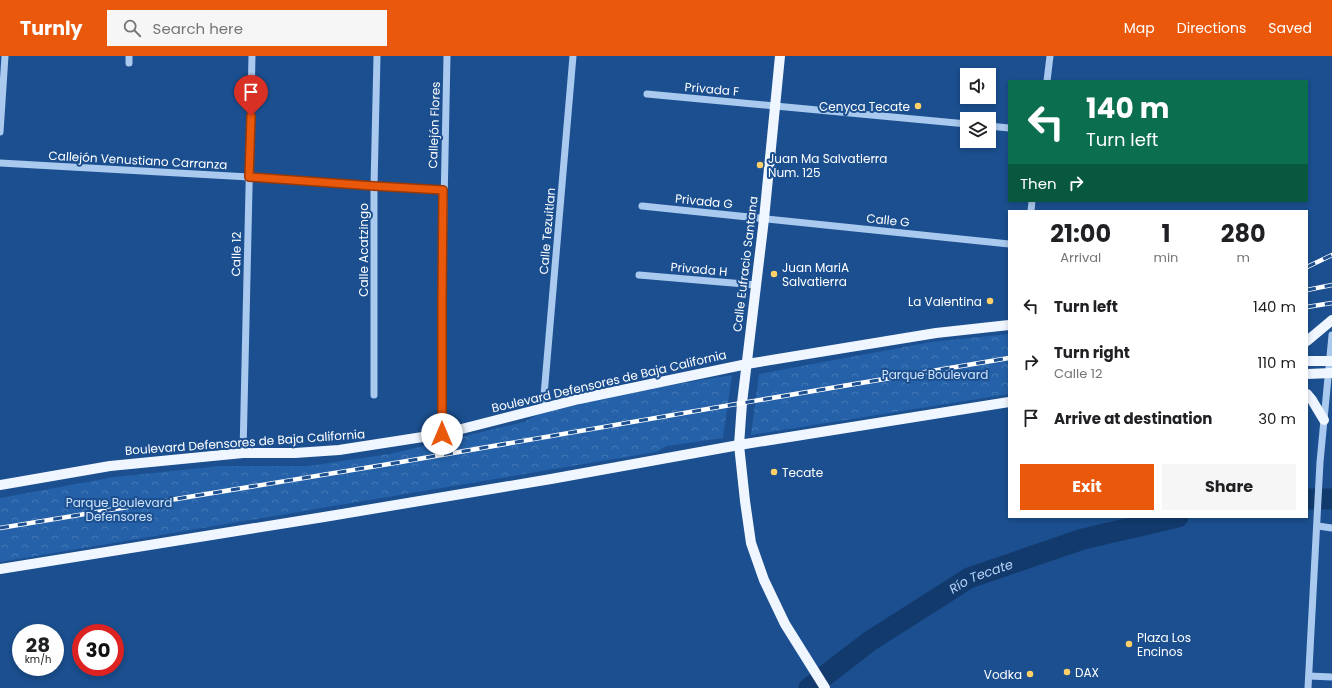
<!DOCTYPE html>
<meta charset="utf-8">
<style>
:root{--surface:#fff;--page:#f6f6f6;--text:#202124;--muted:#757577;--accent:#ea580c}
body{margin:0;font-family:Poppins,sans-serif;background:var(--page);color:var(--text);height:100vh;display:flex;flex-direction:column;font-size:15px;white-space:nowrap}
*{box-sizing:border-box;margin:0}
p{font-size:13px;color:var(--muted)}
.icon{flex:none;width:22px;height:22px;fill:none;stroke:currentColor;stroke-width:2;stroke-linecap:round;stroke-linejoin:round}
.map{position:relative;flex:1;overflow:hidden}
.details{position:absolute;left:1008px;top:154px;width:300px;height:308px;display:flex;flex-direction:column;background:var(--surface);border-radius:0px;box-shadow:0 2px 6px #0003}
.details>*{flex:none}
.top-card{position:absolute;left:1008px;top:24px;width:300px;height:122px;border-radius:0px;box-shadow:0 2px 6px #0003;background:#0b6e4f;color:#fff;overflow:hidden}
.tools{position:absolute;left:960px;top:12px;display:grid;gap:8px}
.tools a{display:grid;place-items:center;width:36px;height:36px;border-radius:0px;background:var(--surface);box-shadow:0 2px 6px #0003;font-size:20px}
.speed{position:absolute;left:12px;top:568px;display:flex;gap:8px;font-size:20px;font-weight:700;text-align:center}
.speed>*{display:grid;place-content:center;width:52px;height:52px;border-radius:50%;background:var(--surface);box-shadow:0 2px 6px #0003;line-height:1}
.speed small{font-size:10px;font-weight:400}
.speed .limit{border:6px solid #d22;background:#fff;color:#111}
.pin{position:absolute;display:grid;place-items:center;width:34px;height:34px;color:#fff;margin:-41px -17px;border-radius:50% 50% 50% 0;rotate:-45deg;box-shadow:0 0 4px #0007}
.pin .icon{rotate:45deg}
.me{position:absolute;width:44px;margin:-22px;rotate:0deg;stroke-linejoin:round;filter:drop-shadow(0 0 3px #0008)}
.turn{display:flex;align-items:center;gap:14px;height:84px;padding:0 12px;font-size:18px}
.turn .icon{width:52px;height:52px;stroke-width:2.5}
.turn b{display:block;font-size:28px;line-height:34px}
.then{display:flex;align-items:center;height:38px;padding:0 12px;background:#0003;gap:8px;font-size:15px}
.eta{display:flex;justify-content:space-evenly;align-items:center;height:68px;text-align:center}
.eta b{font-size:24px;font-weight:700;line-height:28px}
.primary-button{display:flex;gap:8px;margin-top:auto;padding:8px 12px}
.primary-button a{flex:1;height:46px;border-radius:0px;background:var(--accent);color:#fff;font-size:16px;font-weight:700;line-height:46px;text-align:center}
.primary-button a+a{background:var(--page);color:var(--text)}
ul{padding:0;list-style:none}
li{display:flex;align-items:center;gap:12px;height:56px;padding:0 12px}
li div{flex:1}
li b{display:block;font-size:15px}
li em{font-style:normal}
header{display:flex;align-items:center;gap:24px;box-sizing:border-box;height:56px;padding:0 20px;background:var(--accent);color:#fff}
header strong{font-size:19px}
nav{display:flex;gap:22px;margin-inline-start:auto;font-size:14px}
.search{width:280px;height:36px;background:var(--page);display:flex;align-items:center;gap:10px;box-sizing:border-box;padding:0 14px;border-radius:0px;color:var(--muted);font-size:15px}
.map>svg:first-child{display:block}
.park{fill:url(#park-crowns)}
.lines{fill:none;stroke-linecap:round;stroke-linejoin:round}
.river{stroke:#123a6d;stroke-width:21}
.minor{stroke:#a9c9ee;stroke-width:7}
.major{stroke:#f0f6ff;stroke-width:10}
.rail-casing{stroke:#fff;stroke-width:4.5}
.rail{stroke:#1b4f8f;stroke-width:3;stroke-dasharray:9;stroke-linecap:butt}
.route-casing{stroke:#983908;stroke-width:10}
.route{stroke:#ea580c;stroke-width:7}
.poi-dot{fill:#ffd166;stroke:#1b4f8f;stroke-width:1.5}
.labels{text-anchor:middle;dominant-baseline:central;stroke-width:4;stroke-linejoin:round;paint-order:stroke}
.street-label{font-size:12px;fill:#fff;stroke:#1b4f8f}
.poi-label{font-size:12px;fill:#fff;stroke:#1b4f8f;text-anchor:start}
.park-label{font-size:12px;fill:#cfe3fa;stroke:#1b4f8f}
.water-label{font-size:13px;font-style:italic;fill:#b5d3f5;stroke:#1b4f8f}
</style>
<header>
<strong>Turnly</strong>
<div class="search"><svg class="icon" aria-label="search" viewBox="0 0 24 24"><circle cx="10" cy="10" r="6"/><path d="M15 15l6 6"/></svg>Search here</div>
<nav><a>Map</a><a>Directions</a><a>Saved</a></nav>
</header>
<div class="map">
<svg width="1332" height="632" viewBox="0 0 1332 632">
<defs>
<pattern id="park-crowns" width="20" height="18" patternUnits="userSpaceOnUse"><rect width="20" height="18" fill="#2461a8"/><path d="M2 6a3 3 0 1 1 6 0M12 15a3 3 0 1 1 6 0" fill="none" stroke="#4579b5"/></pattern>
</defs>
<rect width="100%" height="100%" fill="#1b4f8f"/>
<g class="park">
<polygon points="1009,278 1009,338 751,379 759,318 931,286"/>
<polygon points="732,319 723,382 667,390 656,396 0,506 0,442 114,421 220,410 308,410 390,398 524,366 557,348"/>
</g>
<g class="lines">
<g class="river">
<polyline points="1307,443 1332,443"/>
<path id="s1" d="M809,632L870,585L969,522L1083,483L1178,461"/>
</g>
<g class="minor">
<polyline points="129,7 129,0"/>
<polyline points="1047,25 1050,0"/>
<polyline points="647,38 967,68"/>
<polyline points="989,70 1009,72"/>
<polyline points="0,76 5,0"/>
<polyline points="0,107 249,121 374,130 443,134"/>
<polyline points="642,150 1009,188"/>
<polyline points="1031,155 1032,145"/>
<polyline points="639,219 756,229"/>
<polyline points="374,339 374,130 377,0"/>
<polyline points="543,351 573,0"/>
<polyline points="442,378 442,248 447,0"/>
<polyline points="243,397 252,0"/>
<polyline points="1318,470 1332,472"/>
<polyline points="1309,620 1332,621"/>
<polyline points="1308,632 1320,406 1332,279"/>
</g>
<g class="major">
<polyline points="780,0 764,163 742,347 739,389 745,445 751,487 764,524 785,568 825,632"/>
<polyline points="1307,285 1332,264"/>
<polyline points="1307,305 1332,305"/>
<polyline points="1307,318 1332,317"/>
<polyline points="1307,338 1312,344 1324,364"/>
<polyline points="0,429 110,410 243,397 295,397 339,394 410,383 442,378 579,343 747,308 936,277 1009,269"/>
<polyline points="0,513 324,461 551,423 739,389 1009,346"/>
</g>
<defs>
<g id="rail">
<polyline points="1307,211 1332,199"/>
<polyline points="1307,234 1332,229"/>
<polyline points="1307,251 1332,247"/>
<polyline points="0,472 401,406 742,347 1009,302"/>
</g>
</defs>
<use href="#rail" class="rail-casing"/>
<use href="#rail" class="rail"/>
</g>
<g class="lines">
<defs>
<polyline id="route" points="251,60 249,121 374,130 443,134 442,248 442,378"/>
</defs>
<use href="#route" class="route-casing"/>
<use href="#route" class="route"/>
</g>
<g class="poi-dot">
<circle cx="918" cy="50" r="4"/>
<circle cx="760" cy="109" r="4"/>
<circle cx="774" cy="218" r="4"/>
<circle cx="990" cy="245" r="4"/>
<circle cx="774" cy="416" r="4"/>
<circle cx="1129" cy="588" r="4"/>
<circle cx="1067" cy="616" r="4"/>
<circle cx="1030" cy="618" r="4"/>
</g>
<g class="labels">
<g class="street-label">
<text transform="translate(712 33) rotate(5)">Privada F</text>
<text transform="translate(434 69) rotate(-88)">Callejón Flores</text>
<text transform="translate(138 104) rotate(3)">Callejón Venustiano Carranza</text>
<text transform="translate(704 145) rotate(6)">Privada G</text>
<text transform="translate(888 164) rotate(6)">Calle G</text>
<text transform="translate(547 175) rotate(-85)">Calle Tezuitlan</text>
<text transform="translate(363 194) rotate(-90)">Calle Acatzingo</text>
<text transform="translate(236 198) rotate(-89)">Calle 12</text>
<text transform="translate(745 208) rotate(-83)">Calle Eufracio Santana</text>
<text transform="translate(699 213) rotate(5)">Privada H</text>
<text transform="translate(609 325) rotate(-13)">Boulevard Defensores de Baja California</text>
<text transform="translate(245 386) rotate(-4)">Boulevard Defensores de Baja California</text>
</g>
<g class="poi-label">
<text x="910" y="50" text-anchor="end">Cenyca Tecate</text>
<text x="768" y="102">Juan Ma Salvatierra<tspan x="768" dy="14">Num. 125</tspan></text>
<text x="782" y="211">Juan MariA<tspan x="782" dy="14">Salvatierra</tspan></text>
<text x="982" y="245" text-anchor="end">La Valentina</text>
<text x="782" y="416">Tecate</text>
<text x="1137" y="581">Plaza Los<tspan x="1137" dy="14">Encinos</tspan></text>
<text x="1075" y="616">DAX</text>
<text x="1022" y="618" text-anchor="end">Vodka</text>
</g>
<g class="park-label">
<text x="935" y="318">Parque Boulevard</text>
<text x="119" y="446">Parque Boulevard<tspan x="119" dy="14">Defensores</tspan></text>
</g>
<g class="water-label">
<text stroke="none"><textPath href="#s1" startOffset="206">Río Tecate</textPath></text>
</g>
</g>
</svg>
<div class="tools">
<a><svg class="icon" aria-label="sound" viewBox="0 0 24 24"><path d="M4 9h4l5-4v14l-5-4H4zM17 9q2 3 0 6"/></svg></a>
<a><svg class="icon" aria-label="layers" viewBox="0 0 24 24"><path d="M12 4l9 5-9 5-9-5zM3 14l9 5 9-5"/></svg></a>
</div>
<div class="speed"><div>28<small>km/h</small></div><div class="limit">30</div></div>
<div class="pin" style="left:251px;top:60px;background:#d93025"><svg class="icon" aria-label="arrive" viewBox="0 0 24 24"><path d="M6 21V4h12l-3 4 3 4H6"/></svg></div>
<svg class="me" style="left:442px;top:378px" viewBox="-20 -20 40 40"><circle r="19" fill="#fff"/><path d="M0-13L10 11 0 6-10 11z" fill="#ea580c"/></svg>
<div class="top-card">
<div class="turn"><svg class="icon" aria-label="left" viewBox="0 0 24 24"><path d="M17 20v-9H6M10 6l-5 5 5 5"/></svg><div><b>140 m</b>Turn left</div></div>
<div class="then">Then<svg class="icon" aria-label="right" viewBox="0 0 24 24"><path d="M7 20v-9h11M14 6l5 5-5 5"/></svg></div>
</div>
<section class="details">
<div class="eta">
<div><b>21:00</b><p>Arrival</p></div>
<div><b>1</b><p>min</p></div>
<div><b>280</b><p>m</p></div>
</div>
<ul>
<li><svg class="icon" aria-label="left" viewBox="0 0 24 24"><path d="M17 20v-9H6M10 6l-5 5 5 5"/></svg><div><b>Turn left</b></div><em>140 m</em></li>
<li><svg class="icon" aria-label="right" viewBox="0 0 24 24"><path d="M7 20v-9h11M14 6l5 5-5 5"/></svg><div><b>Turn right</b><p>Calle 12</p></div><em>110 m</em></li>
<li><svg class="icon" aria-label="arrive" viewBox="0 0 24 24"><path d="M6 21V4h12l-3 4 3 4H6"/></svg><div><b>Arrive at destination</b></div><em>30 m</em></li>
</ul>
<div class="primary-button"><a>Exit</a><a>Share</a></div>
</section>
</div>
